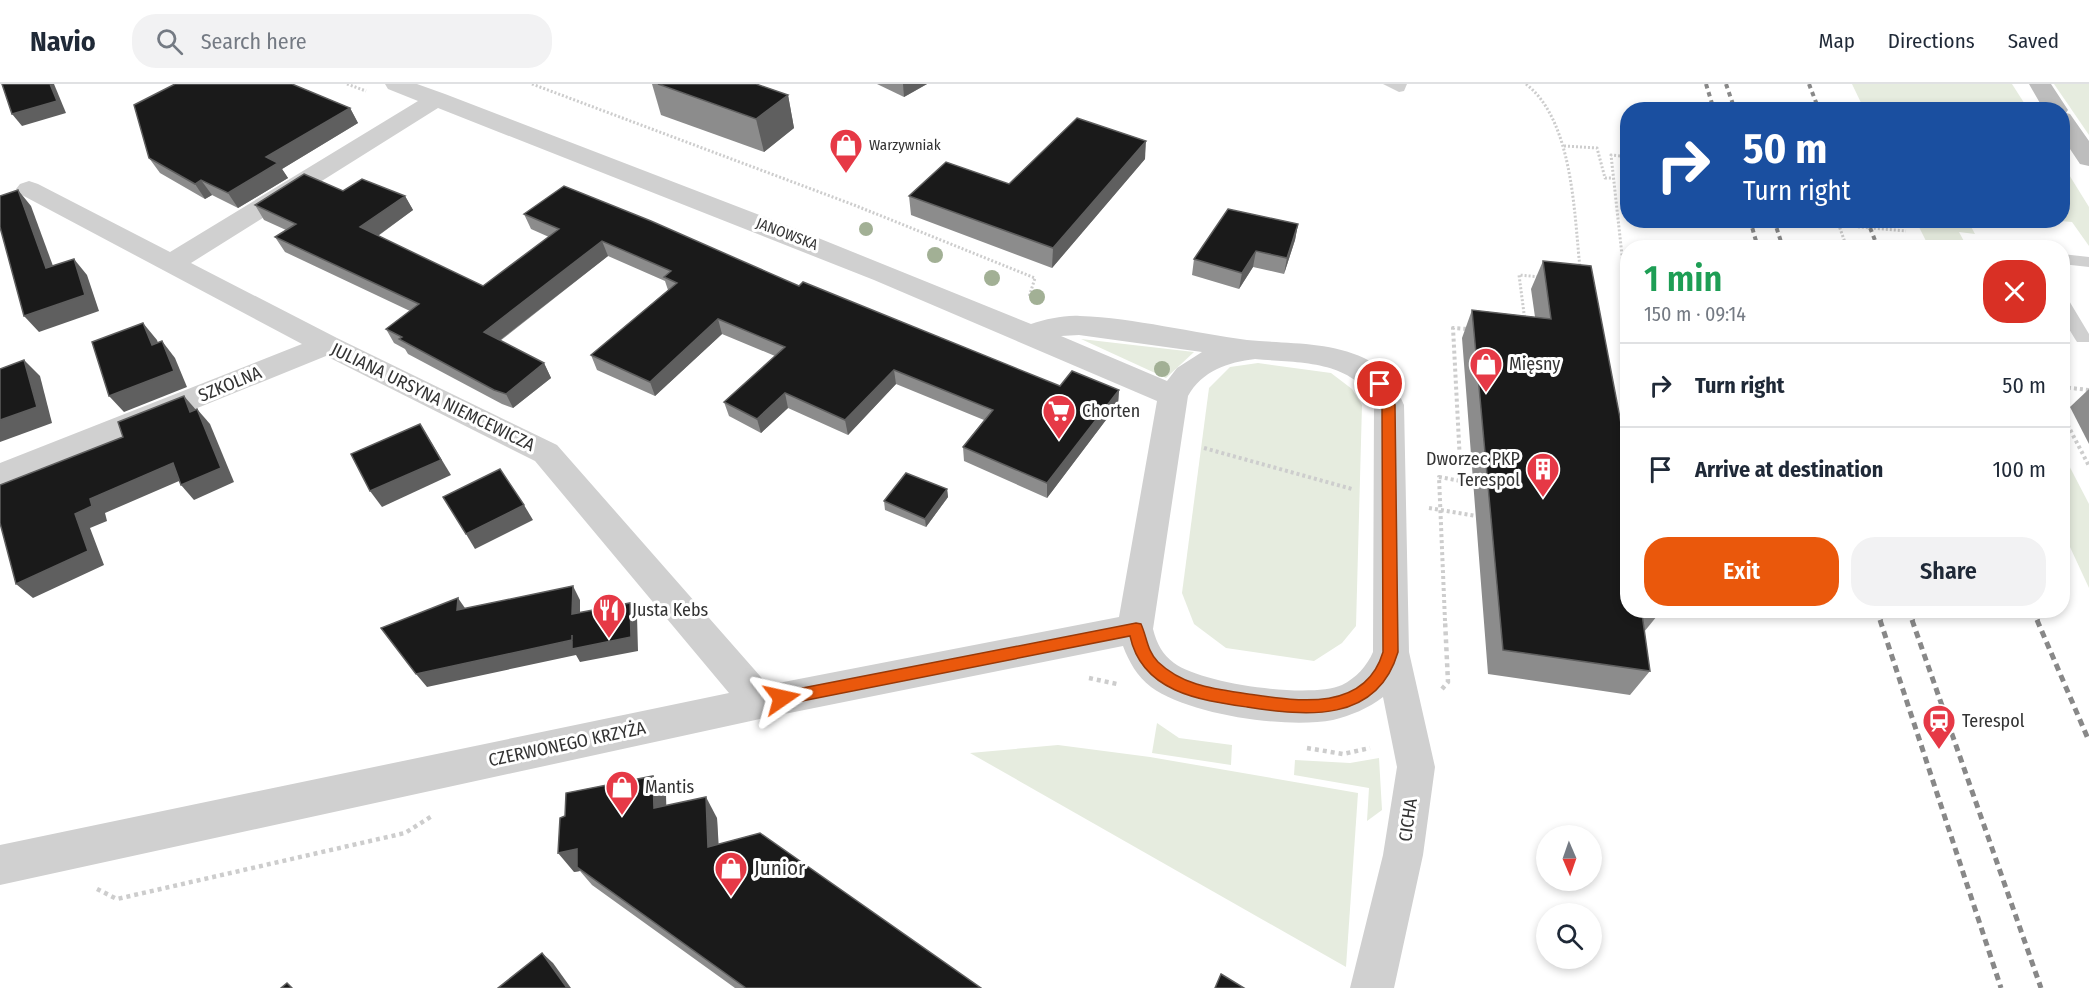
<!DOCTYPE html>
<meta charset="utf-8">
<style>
:root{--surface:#fff;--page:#f2f2f3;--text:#1f2937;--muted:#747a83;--line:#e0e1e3;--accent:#ea580c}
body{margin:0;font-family:"Fira Sans Condensed",sans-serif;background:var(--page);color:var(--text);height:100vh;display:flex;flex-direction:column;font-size:22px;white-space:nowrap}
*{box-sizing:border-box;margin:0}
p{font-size:20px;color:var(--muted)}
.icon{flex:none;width:33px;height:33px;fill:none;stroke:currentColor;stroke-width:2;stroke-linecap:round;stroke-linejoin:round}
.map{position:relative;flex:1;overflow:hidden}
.details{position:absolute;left:1620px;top:156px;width:450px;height:378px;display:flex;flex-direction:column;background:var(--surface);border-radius:24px;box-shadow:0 3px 9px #0003}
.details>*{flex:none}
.hud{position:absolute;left:1620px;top:18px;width:450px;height:126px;border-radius:24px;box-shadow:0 3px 9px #0003;background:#1a4fa0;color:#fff;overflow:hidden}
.needle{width:39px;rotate:178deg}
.buttons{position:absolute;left:1536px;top:741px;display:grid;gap:12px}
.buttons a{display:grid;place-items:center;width:66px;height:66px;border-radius:50%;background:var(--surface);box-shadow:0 3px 9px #0003;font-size:30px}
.pin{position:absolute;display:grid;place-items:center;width:51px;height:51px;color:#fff;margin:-26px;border:3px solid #fff;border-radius:50%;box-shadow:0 2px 6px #0007}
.me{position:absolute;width:66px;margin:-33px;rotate:79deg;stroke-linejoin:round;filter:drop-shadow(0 0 4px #0008)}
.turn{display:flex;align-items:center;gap:21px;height:126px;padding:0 24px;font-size:27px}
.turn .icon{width:78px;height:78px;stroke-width:2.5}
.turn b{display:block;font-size:42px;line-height:51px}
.round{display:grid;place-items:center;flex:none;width:63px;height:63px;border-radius:24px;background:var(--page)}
.head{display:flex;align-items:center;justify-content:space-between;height:102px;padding:0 24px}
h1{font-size:36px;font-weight:600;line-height:45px;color:#1e9e55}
.cta{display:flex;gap:12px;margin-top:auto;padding:12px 24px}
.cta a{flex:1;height:69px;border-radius:24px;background:var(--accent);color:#fff;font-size:24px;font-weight:600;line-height:69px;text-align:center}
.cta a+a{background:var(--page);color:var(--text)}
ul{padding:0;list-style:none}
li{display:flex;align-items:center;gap:18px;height:84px;padding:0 24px;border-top:2px solid var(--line)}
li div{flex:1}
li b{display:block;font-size:22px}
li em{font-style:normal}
header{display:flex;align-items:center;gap:36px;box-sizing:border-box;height:84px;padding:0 30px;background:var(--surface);border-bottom:2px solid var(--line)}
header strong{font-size:28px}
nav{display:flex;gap:33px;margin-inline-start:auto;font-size:21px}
.search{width:420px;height:54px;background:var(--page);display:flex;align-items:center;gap:15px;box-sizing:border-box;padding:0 21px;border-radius:24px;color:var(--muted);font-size:22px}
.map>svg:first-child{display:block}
.green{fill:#e6ecdf}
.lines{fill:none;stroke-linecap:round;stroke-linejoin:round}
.path-far2{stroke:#cdcdcd;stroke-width:3;stroke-dasharray:2 2;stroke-linecap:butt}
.path-far1{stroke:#cdcdcd;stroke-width:4;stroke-dasharray:3 3;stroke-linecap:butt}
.path{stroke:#cdcdcd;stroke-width:4.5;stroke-dasharray:4 4;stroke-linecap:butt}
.service{fill:#d0d0d0;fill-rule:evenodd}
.minor{fill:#d0d0d0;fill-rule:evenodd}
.secondary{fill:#bdbdbd;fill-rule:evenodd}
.rail-far2{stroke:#888;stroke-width:4;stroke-dasharray:4.5 4;stroke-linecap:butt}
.rail-far1{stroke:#888;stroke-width:4.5;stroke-dasharray:6 4.5;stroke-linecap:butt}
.rail{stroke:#888;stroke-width:5;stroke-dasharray:7 5;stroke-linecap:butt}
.tree{fill:#a2b095}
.wall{fill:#8c8c8c}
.shaded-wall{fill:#5f5f5f}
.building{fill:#1a1a1a;stroke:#5f5f5f;stroke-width:1.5}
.route{fill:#ea580c;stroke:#983908;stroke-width:1.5}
.labels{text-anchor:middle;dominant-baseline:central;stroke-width:6;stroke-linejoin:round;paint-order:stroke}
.far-poi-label{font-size:15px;fill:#333;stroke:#fff;text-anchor:start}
.far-street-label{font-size:15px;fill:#333;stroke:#fff}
.poi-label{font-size:18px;fill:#333;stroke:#fff;text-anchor:start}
.street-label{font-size:18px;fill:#333;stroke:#fff}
.near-poi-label{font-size:21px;fill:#333;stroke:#fff;text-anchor:start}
</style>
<header>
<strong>Navio</strong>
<div class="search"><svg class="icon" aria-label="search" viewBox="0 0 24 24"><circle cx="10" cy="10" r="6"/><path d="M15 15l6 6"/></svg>Search here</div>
<nav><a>Map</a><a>Directions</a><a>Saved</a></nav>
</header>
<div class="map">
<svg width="2089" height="904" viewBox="0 0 2089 904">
<rect width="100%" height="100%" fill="#fff"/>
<g class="green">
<polygon points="1852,0 2012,0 2028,25 1864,25"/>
<polygon points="2054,0 2089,0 2089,51"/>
<polygon points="2063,81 2089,123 2089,162 2072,138 2061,137"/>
<polygon points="1916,137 1968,137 1975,150 1959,148 1967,163 1929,163"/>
<polygon points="1081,255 1194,268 1166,294"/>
<polygon points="1258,279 1331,289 1352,305 1362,321 1356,542 1342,559 1314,577 1226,564 1194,540 1182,509 1209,304 1230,283"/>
<polygon points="2062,368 2089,420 2089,504 2063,448"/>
<polygon points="1157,639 1179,654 1232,661 1231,681 1152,669"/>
<polygon points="1058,661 1150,673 1358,709 1346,883 970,669"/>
<polygon points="1379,674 1382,726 1367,737 1369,704 1294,691 1295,676 1350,679"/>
</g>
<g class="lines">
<g class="path-far2">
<polyline points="347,0 366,7"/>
<polyline points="532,0 854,121 1035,194 1029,213"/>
<path d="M1526,0C1573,37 1574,128 1580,184"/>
<polyline points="1564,62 1597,64 1605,94 1613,94"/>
<polyline points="1628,73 1611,71 1628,226"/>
<polyline points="1837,136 1847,164"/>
<polyline points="1838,141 1906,147"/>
<polyline points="1525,237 1519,191 1541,193"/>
</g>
<g class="path-far1">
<polyline points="2062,303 2089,306"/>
<polyline points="2062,330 2089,382"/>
<polyline points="1204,364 1352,405"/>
<polyline points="1429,424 1476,432"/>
<polyline points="1445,537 1439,393 1461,397 1453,244 1469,245"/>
</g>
<g class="path">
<polyline points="1089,594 1117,600"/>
<polyline points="1442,605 1448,598 1445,536"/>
<polyline points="1307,664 1343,670 1370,664"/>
<polyline points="97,805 117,815 405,749 432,732"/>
</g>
<g class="service">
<polygon points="1383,0 1407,0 1404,7 1399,8"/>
<polygon points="2062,170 2089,173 2089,183 2062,180"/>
<path d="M2062,214L2068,215L2089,250V258H2077C2066,240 2062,235 2062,214Z"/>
</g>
<path class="minor" d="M385,0H417L445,10L796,145L1031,240C1047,235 1064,231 1080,232C1135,234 1193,249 1247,256C1286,260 1327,257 1364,274C1385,284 1395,300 1404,321L1409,568L1435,683L1423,771L1394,904H1350L1383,771L1397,683L1383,613C1369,624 1350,632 1333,636C1286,645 1190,631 1151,603C1137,592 1129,578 1123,562L760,635L0,801V761L729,609L535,377L326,272L0,404V379L302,260L20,110L16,105L20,100L29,97L38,100L170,168L418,17L388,5ZM438,24L874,196L1157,317L1119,533L768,601L557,361L337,254L191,179ZM1079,251L1202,268L1177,284L1167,297L1061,252ZM1255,275C1298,279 1355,275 1374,321L1373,568C1367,582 1356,594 1342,601C1310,615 1202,600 1174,579C1162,570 1157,560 1153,545L1188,312C1202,287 1228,278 1255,275Z"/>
<polygon class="secondary" points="2029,0 2051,0 2068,26 2066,29 2070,30 2089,57 2089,82 2080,80 2062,53 2062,26 2044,26"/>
<g class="rail-far2">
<polyline points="1706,0 1714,26"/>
<polyline points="1726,0 1735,26"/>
<polyline points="1809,0 1819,26"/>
<polyline points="1750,136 1758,164"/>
<polyline points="1774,136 1783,164"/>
<polyline points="1867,136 1878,164"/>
</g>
<g class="rail-far1">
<polyline points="1877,526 1881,537"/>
<polyline points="1909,526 1913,537"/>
<polyline points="2033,526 2038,537"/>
</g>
<g class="rail">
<polyline points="1880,536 2001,904"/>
<polyline points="1912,536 2041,904"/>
<polyline points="2037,536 2089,657"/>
</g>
</g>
<g class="tree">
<circle cx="866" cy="145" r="7"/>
<circle cx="935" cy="171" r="8"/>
<circle cx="992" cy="194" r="8"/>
<circle cx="1037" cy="213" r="8"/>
<circle cx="1162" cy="285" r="8"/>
</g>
<g class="wall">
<polygon points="174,0 292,0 350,24 358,39 282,85 288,94 238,124 212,111 205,115 160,89 149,74"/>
<polygon points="652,0 756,0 788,11 794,44 764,68 661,31"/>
<polygon points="877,0 927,0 904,13"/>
<polygon points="1145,75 1052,184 911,131 909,112 1009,100"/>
<polygon points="343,107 405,112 413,126 378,152 483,202 549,153 531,145 524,130 799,202 1060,302 1119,306 1118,320 1047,414 964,377 963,363 984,336 896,300 848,351 788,324 761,349 729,332 724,318 775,272 722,250 655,312 597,286 591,271 668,206 665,197 608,172 500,257 544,279 551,294 513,324 502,320 408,270 405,265 394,259 386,245 410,227 285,168 275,153 286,146 264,136 255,121"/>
<polygon points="1298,140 1295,156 1284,190 1253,183 1239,205 1192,191 1194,175"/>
<polygon points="1543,177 1657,532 1644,548 1650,587 1630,611 1488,590 1462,254 1472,226 1535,233 1531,205"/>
<polygon points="2089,305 2089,360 2070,323"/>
<polygon points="947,405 948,413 926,443 885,426 884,417"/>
<polygon points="653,692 666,712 666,721 717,734 718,760 981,904 735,904 592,801 580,787 574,788"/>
</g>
<g class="shaded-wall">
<polygon points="50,0 54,0 66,29 22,42 12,30"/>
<polygon points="903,0 927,0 904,13"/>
<polygon points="788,11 794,44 764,68 756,35"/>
<polygon points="350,24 358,39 282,85 288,94 238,124 228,109 266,73"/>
<polygon points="1146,57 1145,75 1052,184 1053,164"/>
<polygon points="201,96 212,111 205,115 195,100"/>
<polygon points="18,106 31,122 60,201 46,184"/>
<polygon points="405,112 413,126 369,158 360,143"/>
<polygon points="1298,140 1295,156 1284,190 1287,174"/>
<polygon points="602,157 608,172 491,263 484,248"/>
<polygon points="1256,167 1253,183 1239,205 1242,189"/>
<polygon points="74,175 87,191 99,227 39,248 24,232"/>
<polygon points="718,235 722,250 655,312 650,298"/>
<polygon points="143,239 157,256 165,277 152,261"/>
<polygon points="162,257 175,274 187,303 124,328 109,312"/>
<polygon points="24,276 40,292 52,339 0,358 0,336"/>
<polygon points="544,279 551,294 513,324 506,310"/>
<polygon points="894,286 896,300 848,351 845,336"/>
<polygon points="1119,306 1118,320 1047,414 1047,399"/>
<polygon points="785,309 788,324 761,349 757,335"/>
<polygon points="184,312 197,327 190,328"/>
<polygon points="197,325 210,340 234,398 194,416 181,401"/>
<polygon points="420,340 451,391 382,423 370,407"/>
<polygon points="173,379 186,394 105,429 107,437 90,444 104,481 33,514 16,500 75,430 90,415"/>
<polygon points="947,405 948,413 926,443 925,435"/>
<polygon points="524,421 533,436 475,465 466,450"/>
<polygon points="573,502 580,516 580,544 572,530"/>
<polygon points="458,514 467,527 457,526"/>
<polygon points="630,519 637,532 638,567 580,578 576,571 427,603 416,590"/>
<polygon points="653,692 666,712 667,744 654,724"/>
<polygon points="706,713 717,734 720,782 708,763"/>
<polygon points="577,765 577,783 580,787 574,788 558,769"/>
<polygon points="542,869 553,879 571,904 567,904"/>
</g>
<g class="building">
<polygon points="2,0 50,0 57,17 12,30"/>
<polygon points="175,0 292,0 350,24 266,73 278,79 228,109 201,96 195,100 149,74 134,21"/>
<polygon points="658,0 756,0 788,11 756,35"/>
<polygon points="1077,34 1146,57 1053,164 909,112 946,78 1009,100"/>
<polygon points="304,90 343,107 362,95 405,112 360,143 483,202 559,145 524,130 564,102 651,137 799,202 803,198 1060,302 1072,287 1119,306 1047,399 963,363 993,326 894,286 845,336 785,309 757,335 724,318 785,263 718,235 650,298 591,271 677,199 664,193 671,187 602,157 484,248 544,279 506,310 494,306 399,255 402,253 386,245 419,220 275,153 296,140 255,121"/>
<polygon points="18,106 46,184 74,175 85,211 24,232 0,143 0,112"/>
<polygon points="1228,125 1298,140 1287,174 1256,167 1242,189 1194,175"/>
<polygon points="1543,177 1591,182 1628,376 1628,526 1656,526 1657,532 1642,530 1650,587 1503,566 1472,226 1551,235"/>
<polygon points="143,239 152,261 162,257 174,287 109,312 92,258"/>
<polygon points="24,276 37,323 0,336 0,285"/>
<polygon points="184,312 190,328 197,325 221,384 181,401 173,379 90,415 92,422 75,430 88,467 16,500 0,439 0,401 123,353 118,338"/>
<polygon points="420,340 441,376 370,407 351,370"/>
<polygon points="500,385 524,421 466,450 443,413"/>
<polygon points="906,389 947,405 925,435 884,417"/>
<polygon points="573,502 572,530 630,519 631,553 572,565 572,551 572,556 416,590 381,544 458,514 457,526"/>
<polygon points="653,692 654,724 706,713 708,763 760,749 981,904 746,904 577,783 577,765 558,769 560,734 565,732 566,709"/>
<polygon points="542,869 567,904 498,904"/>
<polygon points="1221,890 1244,904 1215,904"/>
<polygon points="287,899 292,904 281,904"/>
</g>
<path class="route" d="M1380,296L1386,300L1395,321L1398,568C1377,640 1306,632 1247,623C1199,616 1142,608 1130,552L782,621L777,619L775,614L777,610L782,608L1136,539L1141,540C1147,553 1147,567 1158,578C1183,602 1215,605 1248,610C1296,617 1365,629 1383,568L1382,321L1374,300Z"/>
<defs>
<symbol id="shop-pin" viewBox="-11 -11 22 30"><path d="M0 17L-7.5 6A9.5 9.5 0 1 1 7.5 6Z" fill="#e63946" stroke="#fff"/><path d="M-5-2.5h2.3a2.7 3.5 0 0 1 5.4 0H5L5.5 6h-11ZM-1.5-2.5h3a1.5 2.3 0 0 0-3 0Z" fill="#fff"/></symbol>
<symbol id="supermarket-pin" viewBox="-11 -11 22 30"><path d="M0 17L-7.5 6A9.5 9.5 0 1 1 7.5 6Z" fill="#e63946" stroke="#fff"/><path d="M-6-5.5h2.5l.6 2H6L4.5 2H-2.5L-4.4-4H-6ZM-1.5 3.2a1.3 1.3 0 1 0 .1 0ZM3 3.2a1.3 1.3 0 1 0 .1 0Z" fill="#fff"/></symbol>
<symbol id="building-pin" viewBox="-11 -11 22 30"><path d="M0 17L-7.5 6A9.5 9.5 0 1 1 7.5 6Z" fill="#e63946" stroke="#fff"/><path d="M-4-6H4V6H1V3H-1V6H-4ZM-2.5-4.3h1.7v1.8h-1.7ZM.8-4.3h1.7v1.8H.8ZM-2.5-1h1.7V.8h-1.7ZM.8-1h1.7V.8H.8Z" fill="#fff"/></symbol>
<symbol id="restaurant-pin" viewBox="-11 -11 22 30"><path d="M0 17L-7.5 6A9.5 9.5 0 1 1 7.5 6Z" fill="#e63946" stroke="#fff"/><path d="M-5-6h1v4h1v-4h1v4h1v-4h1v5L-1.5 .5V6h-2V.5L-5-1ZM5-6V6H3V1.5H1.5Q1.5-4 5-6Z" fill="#fff"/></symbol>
<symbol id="station-pin" viewBox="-11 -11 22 30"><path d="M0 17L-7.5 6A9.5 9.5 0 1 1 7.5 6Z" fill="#e63946" stroke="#fff"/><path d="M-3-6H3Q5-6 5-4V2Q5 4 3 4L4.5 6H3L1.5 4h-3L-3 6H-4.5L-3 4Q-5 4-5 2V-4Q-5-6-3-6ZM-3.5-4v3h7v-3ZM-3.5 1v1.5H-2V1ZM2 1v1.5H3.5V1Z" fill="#fff"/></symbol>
</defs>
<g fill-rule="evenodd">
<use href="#shop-pin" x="827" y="42" width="38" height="52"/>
<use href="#shop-pin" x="1467" y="261" width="38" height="52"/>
<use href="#supermarket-pin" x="1040" y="308" width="38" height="52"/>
<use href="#building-pin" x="1524" y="366" width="38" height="52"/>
<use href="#restaurant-pin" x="590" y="507" width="38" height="52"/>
<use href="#station-pin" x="1920" y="618" width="38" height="52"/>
<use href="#shop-pin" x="603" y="684" width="38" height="52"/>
<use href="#shop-pin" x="712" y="765" width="38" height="52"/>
</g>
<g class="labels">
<g class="far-poi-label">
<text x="869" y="61">Warzywniak</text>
</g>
<g class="far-street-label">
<text transform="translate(787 150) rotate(21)">JANOWSKA</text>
</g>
<g class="poi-label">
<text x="1509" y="280">Mięsny</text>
<text x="1082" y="327">Chorten</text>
<text x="1520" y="375" text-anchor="end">Dworzec PKP<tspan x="1520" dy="21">Terespol</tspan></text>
<text x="632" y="526">Justa Kebs</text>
<text x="1962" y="637">Terespol</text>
<text x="645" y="703">Mantis</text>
</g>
<g class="street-label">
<text transform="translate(230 300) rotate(-22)">SZKOLNA</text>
<text transform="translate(433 313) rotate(26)">JULIANA URSYNA NIEMCEWICZA</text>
<text transform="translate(567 660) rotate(-12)">CZERWONEGO KRZYŻA</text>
<text transform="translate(1408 736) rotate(-82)">CICHA</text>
</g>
<g class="near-poi-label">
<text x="754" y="784">Junior</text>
</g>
</g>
</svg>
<div class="buttons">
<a><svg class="needle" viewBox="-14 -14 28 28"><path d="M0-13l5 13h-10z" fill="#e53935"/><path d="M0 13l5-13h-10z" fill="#747a83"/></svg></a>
<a><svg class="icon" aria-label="search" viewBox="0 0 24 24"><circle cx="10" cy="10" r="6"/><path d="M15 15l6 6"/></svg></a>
</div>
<div class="pin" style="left:1380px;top:300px;background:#d93025"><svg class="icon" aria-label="arrive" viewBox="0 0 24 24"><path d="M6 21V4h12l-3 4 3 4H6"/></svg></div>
<svg class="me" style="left:782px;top:614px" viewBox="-20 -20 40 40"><path d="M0-17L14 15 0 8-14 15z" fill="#ea580c" stroke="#fff" stroke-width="4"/></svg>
<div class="hud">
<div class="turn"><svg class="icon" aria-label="right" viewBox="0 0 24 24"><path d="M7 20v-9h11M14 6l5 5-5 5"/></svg><div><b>50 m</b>Turn right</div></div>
</div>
<section class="details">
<div class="head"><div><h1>1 min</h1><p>150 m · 09:14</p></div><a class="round" style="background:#d93025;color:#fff"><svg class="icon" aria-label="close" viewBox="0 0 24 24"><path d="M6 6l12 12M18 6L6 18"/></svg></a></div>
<ul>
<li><svg class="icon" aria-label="right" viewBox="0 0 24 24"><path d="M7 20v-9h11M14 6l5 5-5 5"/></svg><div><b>Turn right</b></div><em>50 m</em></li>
<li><svg class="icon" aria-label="arrive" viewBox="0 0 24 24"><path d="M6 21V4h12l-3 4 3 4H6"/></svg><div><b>Arrive at destination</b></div><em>100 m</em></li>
</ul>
<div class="cta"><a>Exit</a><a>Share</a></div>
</section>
</div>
